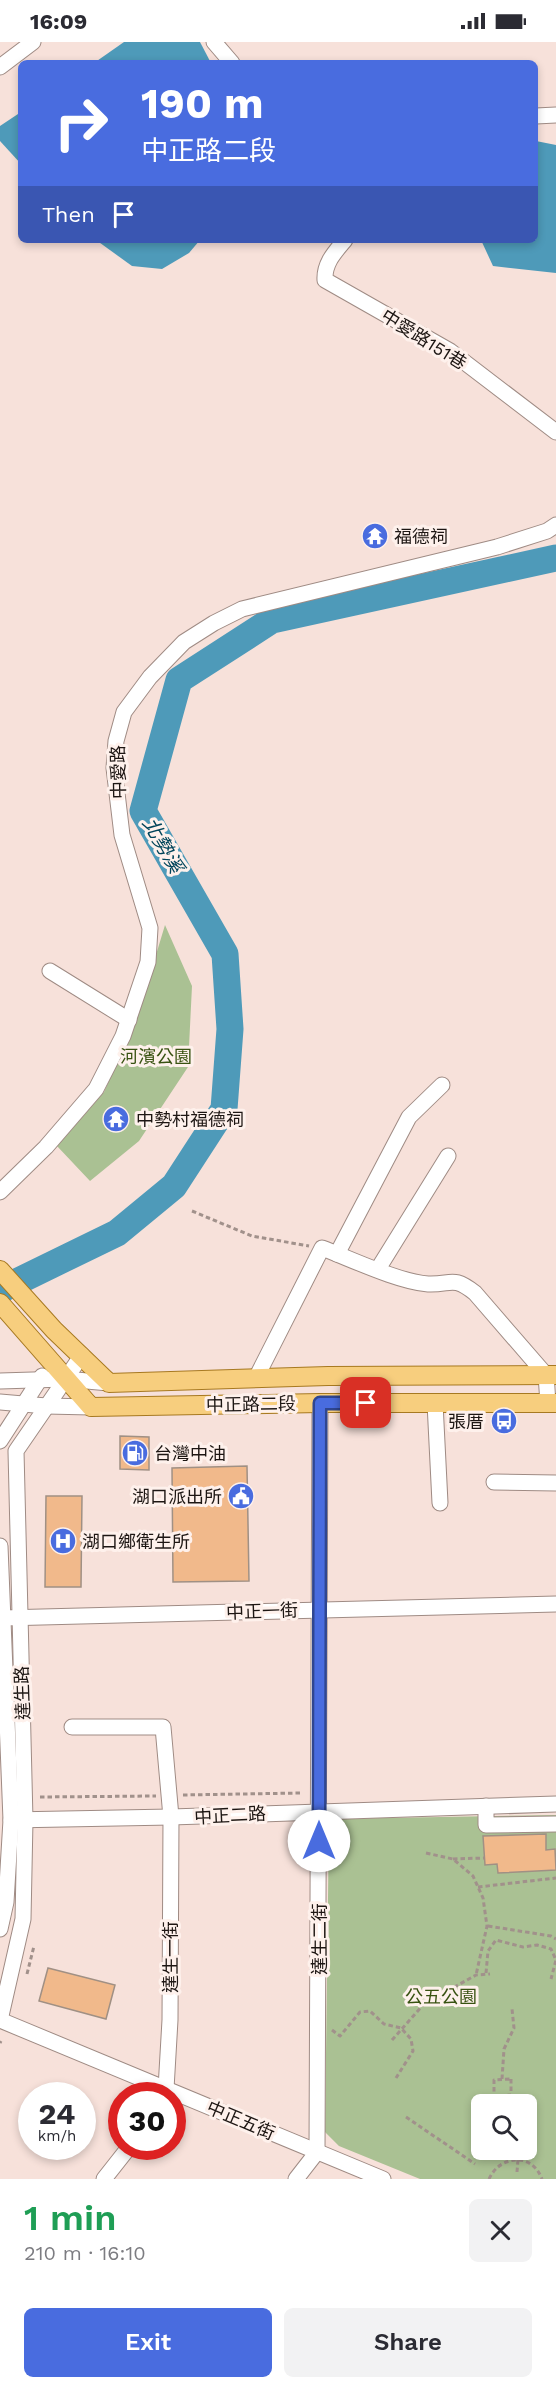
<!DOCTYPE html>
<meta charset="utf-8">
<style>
:root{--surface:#fff;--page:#f2f2f3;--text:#2b2b33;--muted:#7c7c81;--accent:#496cdf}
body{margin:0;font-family:"Work Sans","Noto Sans TC",sans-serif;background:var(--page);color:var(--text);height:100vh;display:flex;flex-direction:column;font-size:22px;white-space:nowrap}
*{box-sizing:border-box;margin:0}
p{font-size:20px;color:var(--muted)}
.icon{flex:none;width:33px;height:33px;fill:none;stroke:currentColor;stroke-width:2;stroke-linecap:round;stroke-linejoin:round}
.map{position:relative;height:2137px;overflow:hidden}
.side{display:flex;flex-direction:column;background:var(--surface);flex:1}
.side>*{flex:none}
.banner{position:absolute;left:18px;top:18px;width:520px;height:183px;border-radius:9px;box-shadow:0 3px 9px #0003;background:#496cdf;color:#fff;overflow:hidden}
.fabs{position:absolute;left:471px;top:2052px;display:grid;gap:12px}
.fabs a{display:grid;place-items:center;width:66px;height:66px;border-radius:9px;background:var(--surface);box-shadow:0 3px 9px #0003;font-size:30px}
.speed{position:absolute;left:18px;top:2040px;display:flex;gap:12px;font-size:30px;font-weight:700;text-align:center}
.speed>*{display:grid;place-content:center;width:78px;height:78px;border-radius:50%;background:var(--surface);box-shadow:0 3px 9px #0003;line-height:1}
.speed small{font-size:15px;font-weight:400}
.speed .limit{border:9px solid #d22;background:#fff;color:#111}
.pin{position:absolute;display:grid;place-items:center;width:51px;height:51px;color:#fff;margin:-26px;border-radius:12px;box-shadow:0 3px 9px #0006}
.me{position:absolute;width:66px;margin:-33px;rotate:0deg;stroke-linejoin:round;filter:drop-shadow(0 0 4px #0008)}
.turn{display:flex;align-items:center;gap:21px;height:126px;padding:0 24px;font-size:27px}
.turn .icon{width:78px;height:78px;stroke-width:2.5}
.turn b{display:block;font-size:42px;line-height:51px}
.then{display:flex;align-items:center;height:57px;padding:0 24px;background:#0003;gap:12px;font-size:22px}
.round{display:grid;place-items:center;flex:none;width:63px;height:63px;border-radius:9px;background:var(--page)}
.overview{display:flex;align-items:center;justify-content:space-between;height:102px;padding:0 24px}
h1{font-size:36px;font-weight:600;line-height:45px;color:#1e9e55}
.action{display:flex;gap:12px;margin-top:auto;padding:12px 24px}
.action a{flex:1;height:69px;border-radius:9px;background:var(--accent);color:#fff;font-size:24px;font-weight:600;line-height:69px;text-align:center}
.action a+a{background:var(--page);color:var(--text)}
.status{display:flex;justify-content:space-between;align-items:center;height:42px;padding:0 30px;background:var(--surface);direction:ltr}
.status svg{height:16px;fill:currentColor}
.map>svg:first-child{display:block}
.green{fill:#aac193;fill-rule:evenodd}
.water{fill:#4e9ab9}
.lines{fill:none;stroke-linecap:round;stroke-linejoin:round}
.river{stroke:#4e9ab9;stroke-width:27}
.building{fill:#f1b98b;stroke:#a09084;stroke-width:1.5}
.minor-casing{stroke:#9f8b84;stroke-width:17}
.major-casing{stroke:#a77921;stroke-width:20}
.path{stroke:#a1918b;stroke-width:3;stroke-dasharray:4.5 3;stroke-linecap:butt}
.minor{stroke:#fff;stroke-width:15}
.major{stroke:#f7ce7e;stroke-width:18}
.route-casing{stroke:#2f4691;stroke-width:15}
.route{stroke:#496cdf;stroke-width:10}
.labels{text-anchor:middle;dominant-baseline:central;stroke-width:6;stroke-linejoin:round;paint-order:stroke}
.street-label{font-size:18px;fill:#1d1613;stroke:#fef1ec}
.poi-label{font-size:18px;fill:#1d1613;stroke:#fef1ec;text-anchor:start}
.park-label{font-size:18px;fill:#385211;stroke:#fef1ec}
.water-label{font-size:20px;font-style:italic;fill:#00445a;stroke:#fef1ec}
</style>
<div class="status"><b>16:09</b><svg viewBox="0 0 49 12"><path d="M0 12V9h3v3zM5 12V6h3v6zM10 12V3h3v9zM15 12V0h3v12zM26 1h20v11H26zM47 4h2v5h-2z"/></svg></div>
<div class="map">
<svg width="556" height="2137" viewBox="0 0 556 2137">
<rect width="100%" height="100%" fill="#f7e1da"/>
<g class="green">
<polygon points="165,883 192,944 188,1025 139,1099 90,1139 57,1104 104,1050 136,979"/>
<path d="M556,1773V2137H420L339,2104L325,2090L329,1777ZM482,2062H526V2108H482Z"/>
</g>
<g class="water">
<polygon points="124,0 200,0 211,21 94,21"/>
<polygon points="21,70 21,122 0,99 0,84"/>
<polygon points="536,99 556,103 556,231 493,224 481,198 536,198"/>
<polygon points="96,198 200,198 189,211 162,227 132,224"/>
</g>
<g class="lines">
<polyline class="river" points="0,1248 117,1191 174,1144 224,1067 230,987 225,912 143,769 179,638 272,578 556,516"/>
</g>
<g class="building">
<polygon points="120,1394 149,1395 149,1428 120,1427"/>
<polygon points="247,1424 249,1539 173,1540 172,1426"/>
<polygon points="46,1454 82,1454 81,1545 45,1545"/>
<polygon points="546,1792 546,1808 555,1807 556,1828 498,1831 497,1822 485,1823 483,1794"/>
<polygon points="48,1926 115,1943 106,1977 39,1959"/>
</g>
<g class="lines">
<defs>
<g id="minor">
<polyline points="214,0 232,21"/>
<polyline points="0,25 33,0"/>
<polyline points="536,74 556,73"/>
<path d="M345,198C335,210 324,221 325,238L450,309L556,390"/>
<polyline points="50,929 129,978"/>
<polyline points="0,1150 46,1105 96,1047 123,994 148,920 150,886 122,793 114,726 116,699 124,670 150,635 184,600 214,581 242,567 497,505 547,489 556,483"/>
<polyline points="337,1212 409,1075 442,1043"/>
<polyline points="378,1227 448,1114"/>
<path d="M256,1336L322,1206C351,1217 399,1240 428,1242C452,1243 452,1233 475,1251L546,1333L548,1361"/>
<polyline points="0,1339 65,1337 109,1341"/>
<polyline points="0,1360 46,1364 91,1365"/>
<polyline points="435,1361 440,1461"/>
<polyline points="0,1399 42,1334"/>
<polyline points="494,1440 556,1441"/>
<polyline points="0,1504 11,1778 6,1860 0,1887"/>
<polyline points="3,1576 556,1562"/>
<polyline points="72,1685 163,1685 171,1775 170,1978 166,2047 162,2054"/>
<polyline points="486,1764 486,1783 556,1782"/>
<polyline points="11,1778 171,1775 556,1762"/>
<polyline points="0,1978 23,1877 25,1778 16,1409 82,1313"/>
<polyline points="0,1978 383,2137"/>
<polyline points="104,2137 130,2104"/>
<polyline points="296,2137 317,2110 320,1361"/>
</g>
<g id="major">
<polyline points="0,1228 54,1288 109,1341 328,1334 556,1333"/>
<polyline points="0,1261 91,1365 320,1361 556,1361"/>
</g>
</defs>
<use href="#minor" class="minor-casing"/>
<use href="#major" class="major-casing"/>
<g class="path">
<polyline points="192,1169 252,1194 309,1204"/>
<polyline points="183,1753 301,1751"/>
<polyline points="40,1755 156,1754"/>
<polyline points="426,1811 453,1817 473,1834 483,1856 487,1884 476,1933"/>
<polyline points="453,1817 484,1816"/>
<polyline points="478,1845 556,1836"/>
<polyline points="488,1884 551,1894 556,1897"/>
<polyline points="486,1931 488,1909 496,1898 523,1905 537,1903 551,1907 556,1918 551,1937"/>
<polyline points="27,1932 34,1904"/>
<polyline points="332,1988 340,1994 360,1970 370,1969 384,1982 401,1986 411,1997 413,2009 396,2036"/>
<polyline points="392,1998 424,1962 476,1933 490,1932"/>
<polyline points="0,2001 1,1999"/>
<polyline points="502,2037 504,2007 514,1986 512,1967"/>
<polygon points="511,2037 511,2053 494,2054 494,2038"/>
<polyline points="505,2053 506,2062"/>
<polyline points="406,2075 475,2122"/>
<polyline points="517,2130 518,2117"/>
<path d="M489,2137C500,2113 532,2110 542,2137"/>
</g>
<use href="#minor" class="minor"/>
<use href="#major" class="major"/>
</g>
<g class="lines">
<defs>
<polyline id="route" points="319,1799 320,1361 366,1361"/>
</defs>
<use href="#route" class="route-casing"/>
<use href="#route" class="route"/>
</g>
<defs>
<symbol id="temple-disc" viewBox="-11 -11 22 22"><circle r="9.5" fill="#496cdf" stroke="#fef1ec"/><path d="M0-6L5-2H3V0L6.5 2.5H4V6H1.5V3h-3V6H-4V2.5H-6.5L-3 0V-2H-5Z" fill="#fff"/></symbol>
<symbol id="bus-disc" viewBox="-11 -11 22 22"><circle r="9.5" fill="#496cdf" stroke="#fef1ec"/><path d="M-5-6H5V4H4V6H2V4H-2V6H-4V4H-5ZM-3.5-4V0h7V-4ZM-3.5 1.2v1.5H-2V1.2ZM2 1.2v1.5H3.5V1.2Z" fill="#fff"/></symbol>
<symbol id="fuel-disc" viewBox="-11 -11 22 22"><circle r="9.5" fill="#496cdf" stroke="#fef1ec"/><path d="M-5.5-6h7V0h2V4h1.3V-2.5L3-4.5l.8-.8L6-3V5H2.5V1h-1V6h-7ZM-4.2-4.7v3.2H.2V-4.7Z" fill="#fff"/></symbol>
<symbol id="civic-disc" viewBox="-11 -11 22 22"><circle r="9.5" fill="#496cdf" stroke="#fef1ec"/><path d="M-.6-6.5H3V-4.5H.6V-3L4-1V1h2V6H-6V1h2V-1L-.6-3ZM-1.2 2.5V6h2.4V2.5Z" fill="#fff"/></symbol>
<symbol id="hospital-disc" viewBox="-11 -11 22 22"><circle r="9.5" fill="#496cdf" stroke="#fef1ec"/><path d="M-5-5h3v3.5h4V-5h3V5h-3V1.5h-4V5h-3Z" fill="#fff"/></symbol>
</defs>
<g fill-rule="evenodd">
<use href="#temple-disc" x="360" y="479" width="30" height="30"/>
<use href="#temple-disc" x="101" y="1062" width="30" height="30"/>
<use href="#bus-disc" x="489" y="1364" width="30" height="30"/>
<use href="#fuel-disc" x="120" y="1396" width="30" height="30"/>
<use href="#civic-disc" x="226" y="1439" width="30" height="30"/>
<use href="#hospital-disc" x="48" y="1484" width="30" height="30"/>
</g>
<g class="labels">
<g class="street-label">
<text transform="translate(424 297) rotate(32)">中愛路151巷</text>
<text transform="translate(118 730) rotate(-91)">中愛路</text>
<text transform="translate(251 1362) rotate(-1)">中正路二段</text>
<text transform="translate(262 1569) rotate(-2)">中正一街</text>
<text transform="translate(22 1651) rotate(-92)">達生路</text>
<text transform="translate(230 1773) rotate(-3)">中正二路</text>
<text transform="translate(319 1897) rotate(-90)">達生二街</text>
<text transform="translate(170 1915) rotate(-90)">達生一街</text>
<text transform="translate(241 2078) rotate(23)">中正五街</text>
</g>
<g class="poi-label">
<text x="394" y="494">福德祠</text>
<text x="136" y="1077">中勢村福德祠</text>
<text x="484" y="1379" text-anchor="end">張厝</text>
<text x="154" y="1411">台灣中油</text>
<text x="222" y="1454" text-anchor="end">湖口派出所</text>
<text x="82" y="1499">湖口鄉衛生所</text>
</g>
<g class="park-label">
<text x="156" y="1014">河濱公園</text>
<text x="441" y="1954">公五公園</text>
</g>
<g class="water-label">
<text transform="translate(163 803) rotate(60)">北勢溪</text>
</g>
</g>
</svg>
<div class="fabs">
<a><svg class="icon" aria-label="search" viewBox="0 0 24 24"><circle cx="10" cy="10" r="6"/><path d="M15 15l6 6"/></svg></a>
</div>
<div class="speed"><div>24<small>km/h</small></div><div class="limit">30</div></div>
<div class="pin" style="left:366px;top:1361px;background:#d93025"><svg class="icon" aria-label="arrive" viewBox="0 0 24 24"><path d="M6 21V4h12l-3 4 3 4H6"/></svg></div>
<svg class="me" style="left:319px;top:1799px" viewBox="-20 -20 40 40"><circle r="19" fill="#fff"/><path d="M0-13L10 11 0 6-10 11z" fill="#496cdf"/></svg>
<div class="banner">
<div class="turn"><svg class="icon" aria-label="right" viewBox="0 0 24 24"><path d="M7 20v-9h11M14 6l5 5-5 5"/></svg><div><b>190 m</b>中正路二段</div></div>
<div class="then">Then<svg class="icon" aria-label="arrive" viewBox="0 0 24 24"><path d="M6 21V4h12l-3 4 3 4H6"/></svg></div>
</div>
</div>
<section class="side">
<div class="overview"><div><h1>1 min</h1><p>210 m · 16:10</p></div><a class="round"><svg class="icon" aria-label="close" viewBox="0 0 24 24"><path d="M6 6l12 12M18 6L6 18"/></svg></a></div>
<div class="action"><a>Exit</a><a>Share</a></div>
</section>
